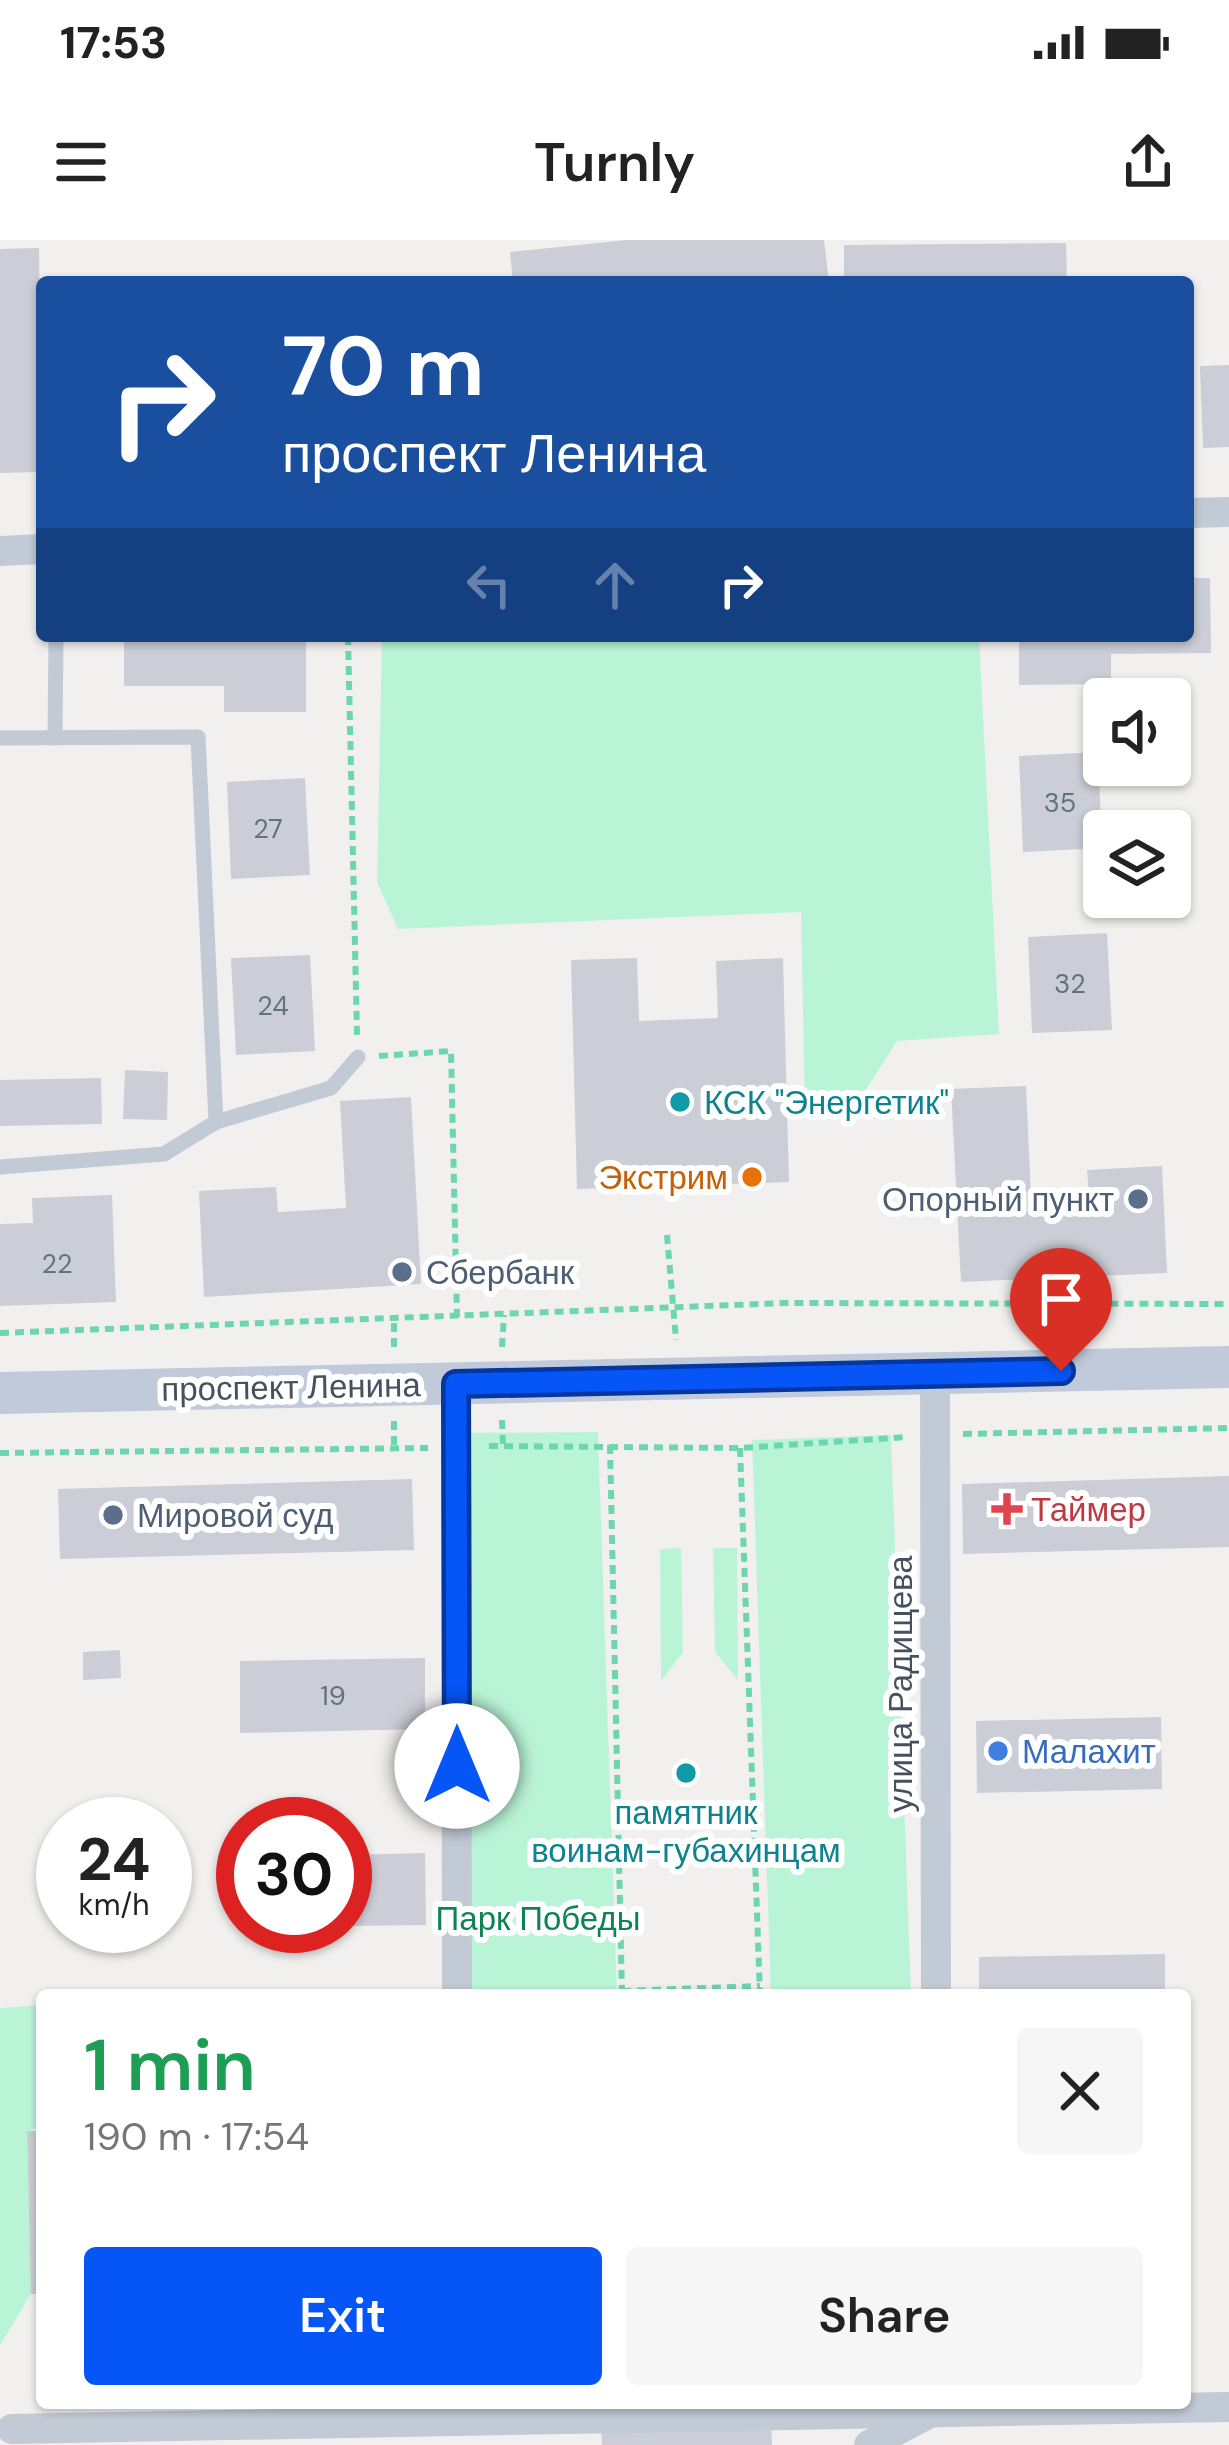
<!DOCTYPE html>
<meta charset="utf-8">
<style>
:root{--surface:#fff;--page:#f6f6f6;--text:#222;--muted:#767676;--accent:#0655f6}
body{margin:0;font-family:"DM Sans",sans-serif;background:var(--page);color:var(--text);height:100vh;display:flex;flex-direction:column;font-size:45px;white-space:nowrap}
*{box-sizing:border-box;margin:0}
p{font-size:39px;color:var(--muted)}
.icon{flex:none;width:66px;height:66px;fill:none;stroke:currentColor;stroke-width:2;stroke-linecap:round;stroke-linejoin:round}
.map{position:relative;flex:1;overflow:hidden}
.sheet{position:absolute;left:36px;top:1749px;width:1155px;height:420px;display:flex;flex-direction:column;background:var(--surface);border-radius:12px;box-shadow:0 3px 9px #0004}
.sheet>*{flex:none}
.top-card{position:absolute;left:36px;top:36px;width:1158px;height:366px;border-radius:12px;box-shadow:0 3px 9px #0004;background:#1a4fa0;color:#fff;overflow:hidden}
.buttons{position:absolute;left:1083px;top:438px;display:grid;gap:24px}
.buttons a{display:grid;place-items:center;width:108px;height:108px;border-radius:12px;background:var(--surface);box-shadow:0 3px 9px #0004;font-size:60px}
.speed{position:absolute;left:36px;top:1557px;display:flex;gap:24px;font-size:60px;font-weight:700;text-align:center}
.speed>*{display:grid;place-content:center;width:156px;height:156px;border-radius:50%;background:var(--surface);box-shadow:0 3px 9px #0004;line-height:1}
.speed small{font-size:30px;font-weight:400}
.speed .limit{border:18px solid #d22;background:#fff;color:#111}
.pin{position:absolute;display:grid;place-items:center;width:102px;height:102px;color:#fff;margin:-123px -51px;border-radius:50% 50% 50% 0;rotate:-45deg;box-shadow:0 0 12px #0007}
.pin .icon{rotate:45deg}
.me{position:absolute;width:132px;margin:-66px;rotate:0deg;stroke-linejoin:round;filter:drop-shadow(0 0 9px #0008)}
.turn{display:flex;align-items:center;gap:42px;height:252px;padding:0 48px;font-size:54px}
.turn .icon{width:156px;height:156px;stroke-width:2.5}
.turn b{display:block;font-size:84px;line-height:102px}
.lanes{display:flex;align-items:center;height:114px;padding:0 48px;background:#0003;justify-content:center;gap:60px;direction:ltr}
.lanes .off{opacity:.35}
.round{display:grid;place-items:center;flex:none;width:126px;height:126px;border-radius:12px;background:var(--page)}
.overview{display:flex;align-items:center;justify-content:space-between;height:204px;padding:0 48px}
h1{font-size:72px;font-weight:600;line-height:90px;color:#1e9e55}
.primary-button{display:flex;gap:24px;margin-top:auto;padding:24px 48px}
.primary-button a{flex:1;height:138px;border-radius:12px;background:var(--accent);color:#fff;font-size:48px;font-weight:600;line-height:138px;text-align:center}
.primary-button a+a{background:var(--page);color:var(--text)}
.status{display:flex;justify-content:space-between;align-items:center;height:84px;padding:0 60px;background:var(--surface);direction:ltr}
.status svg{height:33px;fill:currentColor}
header{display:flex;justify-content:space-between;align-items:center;height:156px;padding:0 48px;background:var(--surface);font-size:54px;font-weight:600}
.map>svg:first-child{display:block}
.green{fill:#baf4d7}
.building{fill:#cbced6}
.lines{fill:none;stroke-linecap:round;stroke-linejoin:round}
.path{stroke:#6ed6ae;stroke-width:6;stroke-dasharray:9 6;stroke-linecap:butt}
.service{stroke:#c2cad6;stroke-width:15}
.minor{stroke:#c2cad6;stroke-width:30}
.secondary{stroke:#c0cada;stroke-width:42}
.route-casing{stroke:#0437a0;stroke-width:30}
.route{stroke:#0655f6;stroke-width:21}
.culture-dot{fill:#0f9aa8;stroke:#fff;stroke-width:4.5}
.food-dot{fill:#e8710a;stroke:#fff;stroke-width:4.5}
.service-dot{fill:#5c6f8a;stroke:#fff;stroke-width:4.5}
.health-dot{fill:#e0444e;stroke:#fff;stroke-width:4.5}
.shop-dot{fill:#3f7fe0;stroke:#fff;stroke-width:4.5}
.labels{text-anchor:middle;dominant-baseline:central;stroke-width:12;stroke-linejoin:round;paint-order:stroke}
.number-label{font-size:27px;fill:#67707d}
.culture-label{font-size:33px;fill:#0d838f;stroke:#fff;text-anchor:start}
.food-label{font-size:33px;fill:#c56008;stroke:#fff;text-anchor:end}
.service-label{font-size:33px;fill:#4e5e75;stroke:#fff;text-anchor:start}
.street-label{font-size:33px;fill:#46505f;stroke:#fff}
.health-label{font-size:33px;fill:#be3a42;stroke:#fff;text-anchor:start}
.shop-label{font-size:33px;fill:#366cbe;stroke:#fff;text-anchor:start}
.park-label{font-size:33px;fill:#0d8355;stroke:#fff}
</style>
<div class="status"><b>17:53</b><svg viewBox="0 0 49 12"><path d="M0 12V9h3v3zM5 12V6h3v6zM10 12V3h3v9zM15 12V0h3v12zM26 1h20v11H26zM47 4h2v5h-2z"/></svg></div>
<header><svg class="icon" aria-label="menu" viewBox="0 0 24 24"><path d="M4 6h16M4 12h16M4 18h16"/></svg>Turnly<svg class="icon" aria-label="share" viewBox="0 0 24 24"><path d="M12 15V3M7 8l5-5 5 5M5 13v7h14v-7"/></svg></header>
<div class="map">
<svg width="1229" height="2205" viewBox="0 0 1229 2205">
<rect width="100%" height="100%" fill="#f2f0ef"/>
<g class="green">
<polygon points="382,396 979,396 999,794 897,801 851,873 805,875 801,672 398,689 377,642"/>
<polygon points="598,1192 617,1755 462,1755 454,1193"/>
<polygon points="891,1195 911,1755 771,1755 752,1200"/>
<polygon points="681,1308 683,1412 661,1441 660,1309"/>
<polygon points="713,1308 737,1308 738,1440 715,1412"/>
<polygon points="42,1765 42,1885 27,1892 31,2054 0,2105 0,1768"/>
</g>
<g class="building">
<polygon points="627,0 824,0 829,42 513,42 510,12"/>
<polygon points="1066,3 1067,42 844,42 844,5"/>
<polygon points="39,8 42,232 0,233 0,9"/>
<polygon points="1229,125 1229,207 1203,208 1200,126"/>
<polygon points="1188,338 1210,338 1211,413 1111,414 1111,444 1019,445 1019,396 1188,396"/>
<polygon points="124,396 306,396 306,472 224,472 224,446 124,446"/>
<polygon points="1098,512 1102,608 1023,612 1019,516"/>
<polygon points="305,538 310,635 231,639 227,542"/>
<polygon points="1107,693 1112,790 1032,793 1028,697"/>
<polygon points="310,715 315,811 236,815 231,718"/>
<polygon points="637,718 639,781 718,778 716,721 783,718 789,942 577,949 571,720"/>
<polygon points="125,830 168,832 167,880 123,879"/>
<polygon points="101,838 102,884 0,886 0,840"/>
<polygon points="1026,846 1031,957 1089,956 1087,930 1162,926 1167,1033 961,1042 951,849"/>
<polygon points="411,857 421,1044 204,1057 199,951 276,947 278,972 346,968 340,861"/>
<polygon points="112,955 116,1062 0,1066 0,984 33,983 32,958"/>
<polygon points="1229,1236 1229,1307 963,1314 962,1244"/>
<polygon points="412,1239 414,1310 60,1319 58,1249"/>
<polygon points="120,1410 121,1438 83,1440 83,1412"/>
<polygon points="425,1418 425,1489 240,1493 240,1421"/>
<polygon points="1161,1477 1162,1549 977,1553 976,1481"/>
<polygon points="425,1613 426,1685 345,1686 345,1615"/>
<polygon points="1165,1714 1165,1755 979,1755 979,1717"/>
<polygon points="27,1891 42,1891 42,2054 31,2054"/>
<polygon points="771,2178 772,2205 602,2205 601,2185"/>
</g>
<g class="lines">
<g class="path">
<polyline points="348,396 357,795"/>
<polyline points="379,816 451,811 457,1077"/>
<polyline points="667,995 676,1100"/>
<polyline points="0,1093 786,1063 1229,1064"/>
<polyline points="394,1107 394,1081"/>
<polyline points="502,1107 504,1075"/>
<polyline points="502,1180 503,1206"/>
<polyline points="394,1181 394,1209"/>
<polyline points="963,1194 1229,1188"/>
<polyline points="610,1205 622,1755"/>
<polyline points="489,1206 740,1208 908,1197"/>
<polyline points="740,1208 760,1755"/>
<polyline points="0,1213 428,1208"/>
<polyline points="617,1578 754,1574"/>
<polyline points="622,1751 760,1746"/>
</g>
<g class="service">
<polyline points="0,498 198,497 216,882 164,914 0,927"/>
<polyline points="55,498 56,396"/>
<polyline points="216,882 331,848 358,817"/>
</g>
<g class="minor">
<polyline points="1188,273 1229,272"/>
<polyline points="0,311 42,309"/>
<polyline points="935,1134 936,1755"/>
<polyline points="456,1144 457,1755"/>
<polyline points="12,2189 1229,2167"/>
<polyline points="869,2205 926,2175"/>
</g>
<polyline class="secondary" points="0,1153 1229,1127"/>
</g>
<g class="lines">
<defs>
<polyline id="route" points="457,1526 456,1144 1061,1131"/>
</defs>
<use href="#route" class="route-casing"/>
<use href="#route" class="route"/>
</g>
<g class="culture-dot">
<circle cx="680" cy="862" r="12"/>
<circle cx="686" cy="1533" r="12"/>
</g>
<circle class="food-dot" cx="752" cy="937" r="12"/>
<g class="service-dot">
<circle cx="1138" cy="959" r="12"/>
<circle cx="402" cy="1032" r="12"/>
<circle cx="113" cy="1275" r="12"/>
</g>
<path class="health-dot" d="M1001 1251h12v12h12v12h-12v12h-12v-12h-12v-12h12z"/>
<circle class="shop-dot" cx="998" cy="1511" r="12"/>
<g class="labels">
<g class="number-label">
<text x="1060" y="562">35</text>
<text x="268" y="588">27</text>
<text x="1070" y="743">32</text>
<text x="273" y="765">24</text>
<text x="57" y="1023">22</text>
<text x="333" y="1455">19</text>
</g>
<g class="culture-label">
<text x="704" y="862">КСК "Энергетик"</text>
<text x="686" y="1572" text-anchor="middle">памятник<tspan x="686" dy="38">воинам-губахинцам</tspan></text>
</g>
<g class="food-label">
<text x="728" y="937">Экстрим</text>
</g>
<g class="service-label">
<text x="1114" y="959" text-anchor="end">Опорный пункт</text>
<text x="426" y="1032">Сбербанк</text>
<text x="137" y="1275">Мировой суд</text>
</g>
<g class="street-label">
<text transform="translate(291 1147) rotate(-1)">проспект Ленина</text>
<text transform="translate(900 1444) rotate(-90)">улица Радищева</text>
</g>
<g class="health-label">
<text x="1031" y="1269">Таймер</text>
</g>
<g class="shop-label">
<text x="1022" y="1511">Малахит</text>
</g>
<g class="park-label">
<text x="538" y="1678">Парк Победы</text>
</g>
</g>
</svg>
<div class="buttons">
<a><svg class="icon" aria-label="sound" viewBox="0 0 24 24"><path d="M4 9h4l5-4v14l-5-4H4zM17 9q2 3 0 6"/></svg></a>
<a><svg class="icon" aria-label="layers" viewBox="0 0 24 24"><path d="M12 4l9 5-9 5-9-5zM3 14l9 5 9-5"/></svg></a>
</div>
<div class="speed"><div>24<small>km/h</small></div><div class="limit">30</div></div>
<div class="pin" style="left:1061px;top:1131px;background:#d93025"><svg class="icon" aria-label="arrive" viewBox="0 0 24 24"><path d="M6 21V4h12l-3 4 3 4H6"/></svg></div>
<svg class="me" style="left:457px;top:1526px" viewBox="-20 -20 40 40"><circle r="19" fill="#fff"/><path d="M0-13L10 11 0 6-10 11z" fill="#0655f6"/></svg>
<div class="top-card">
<div class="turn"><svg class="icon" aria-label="right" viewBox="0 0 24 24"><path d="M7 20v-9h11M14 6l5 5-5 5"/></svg><div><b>70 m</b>проспект Ленина</div></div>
<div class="lanes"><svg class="icon off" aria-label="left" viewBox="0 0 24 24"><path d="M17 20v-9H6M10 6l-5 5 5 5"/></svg><svg class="icon off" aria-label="ahead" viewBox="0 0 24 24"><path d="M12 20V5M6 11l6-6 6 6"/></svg><svg class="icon" aria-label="right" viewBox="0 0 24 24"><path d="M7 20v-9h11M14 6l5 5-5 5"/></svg></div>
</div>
<section class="sheet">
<div class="overview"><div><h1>1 min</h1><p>190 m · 17:54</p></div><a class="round"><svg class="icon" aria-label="close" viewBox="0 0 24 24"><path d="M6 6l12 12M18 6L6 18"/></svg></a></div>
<div class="primary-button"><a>Exit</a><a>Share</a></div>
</section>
</div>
